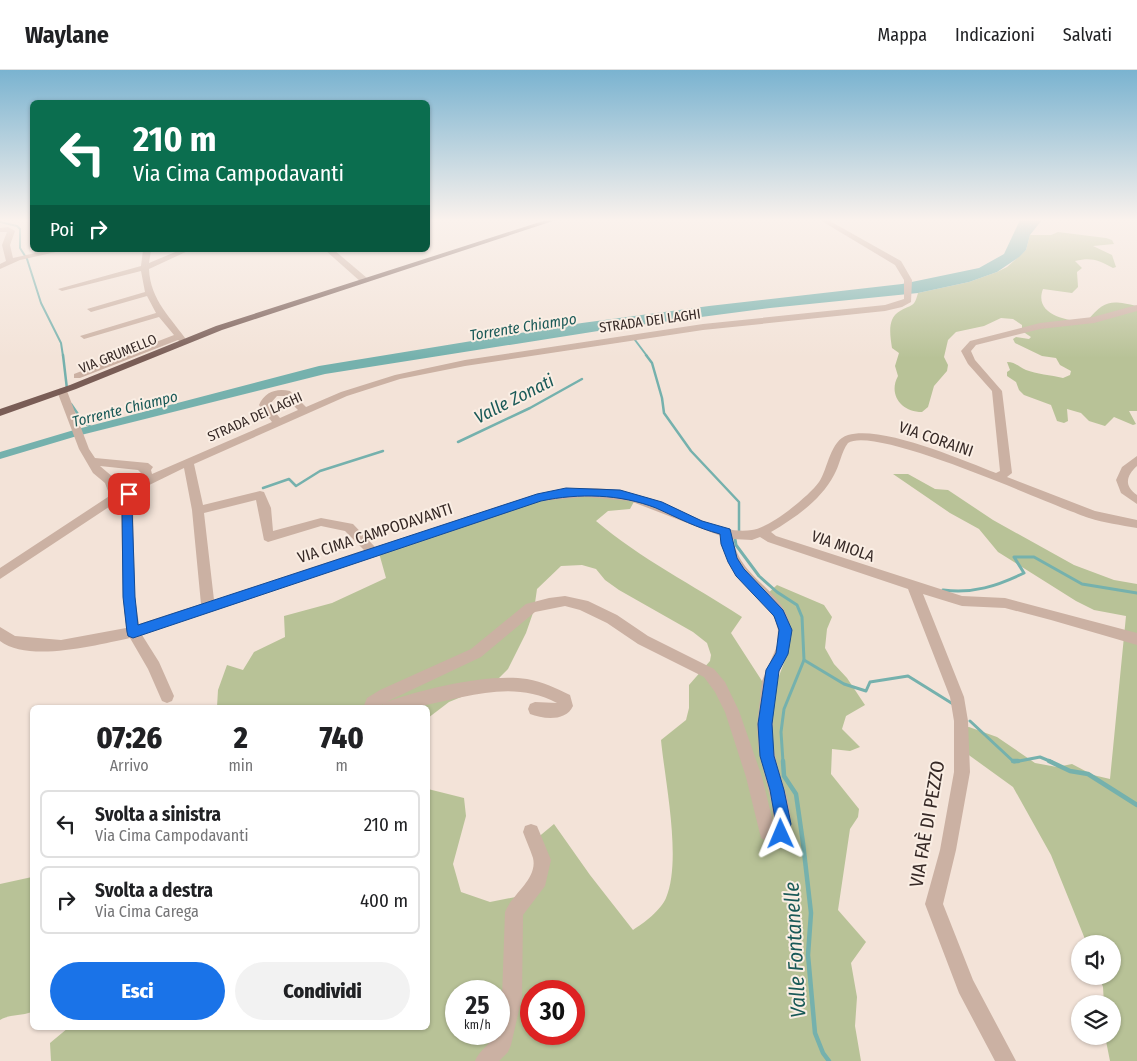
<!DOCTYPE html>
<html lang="it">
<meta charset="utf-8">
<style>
:root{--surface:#fff;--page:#f2f2f2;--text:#202124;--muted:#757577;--line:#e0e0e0;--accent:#1a73e8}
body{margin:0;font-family:"Fira Sans Condensed",sans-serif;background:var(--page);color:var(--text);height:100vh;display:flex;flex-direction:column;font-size:19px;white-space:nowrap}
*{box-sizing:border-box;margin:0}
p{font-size:16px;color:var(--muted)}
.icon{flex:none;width:28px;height:28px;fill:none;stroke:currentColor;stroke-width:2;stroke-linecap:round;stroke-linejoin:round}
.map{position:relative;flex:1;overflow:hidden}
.sheet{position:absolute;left:30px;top:635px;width:400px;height:325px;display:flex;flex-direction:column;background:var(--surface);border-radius:8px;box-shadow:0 1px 4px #0004}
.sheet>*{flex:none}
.banner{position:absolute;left:30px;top:30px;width:400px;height:152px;border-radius:8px;box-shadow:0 1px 4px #0004;background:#0b6e4f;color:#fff;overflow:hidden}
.fabs{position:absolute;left:1071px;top:865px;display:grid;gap:10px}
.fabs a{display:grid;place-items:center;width:50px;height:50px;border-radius:50%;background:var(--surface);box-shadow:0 1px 4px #0004;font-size:25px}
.speed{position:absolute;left:445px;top:910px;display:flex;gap:10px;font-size:25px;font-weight:700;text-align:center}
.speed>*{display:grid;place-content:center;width:65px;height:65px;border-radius:50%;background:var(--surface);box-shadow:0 1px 4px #0004;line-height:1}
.speed small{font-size:12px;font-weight:400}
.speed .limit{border:8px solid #d22;background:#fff;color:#111}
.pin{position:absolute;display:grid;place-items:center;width:42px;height:42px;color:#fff;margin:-21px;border-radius:10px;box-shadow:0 2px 8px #0006}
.me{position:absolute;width:55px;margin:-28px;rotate:359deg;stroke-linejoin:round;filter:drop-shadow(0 0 4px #0008)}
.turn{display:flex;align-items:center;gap:18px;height:105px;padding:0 20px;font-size:22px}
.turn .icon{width:65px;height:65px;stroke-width:2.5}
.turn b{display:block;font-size:35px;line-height:42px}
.then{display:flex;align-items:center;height:48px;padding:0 20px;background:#0003;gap:10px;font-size:19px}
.eta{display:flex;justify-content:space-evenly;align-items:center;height:85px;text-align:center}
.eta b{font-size:30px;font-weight:800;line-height:35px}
.button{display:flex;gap:10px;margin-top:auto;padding:10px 20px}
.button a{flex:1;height:58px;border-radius:30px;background:var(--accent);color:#fff;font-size:20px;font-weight:800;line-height:58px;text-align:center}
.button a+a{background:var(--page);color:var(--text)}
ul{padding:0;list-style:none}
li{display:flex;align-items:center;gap:15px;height:68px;margin:0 10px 8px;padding:0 10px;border:2px solid var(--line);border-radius:8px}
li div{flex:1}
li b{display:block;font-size:19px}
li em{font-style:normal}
header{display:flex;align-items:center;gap:30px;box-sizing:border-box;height:70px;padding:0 25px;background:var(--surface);border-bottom:1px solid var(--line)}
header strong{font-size:24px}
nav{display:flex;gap:28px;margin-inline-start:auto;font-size:18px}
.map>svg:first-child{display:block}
.green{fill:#b8c297;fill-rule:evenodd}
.water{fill:#75b1ad}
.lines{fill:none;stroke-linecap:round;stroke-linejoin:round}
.stream-far3{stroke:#75b1ad;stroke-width:2}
.stream-far2{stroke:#75b1ad;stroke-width:2.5}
.stream-far1{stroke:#75b1ad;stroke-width:3}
.stream{stroke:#75b1ad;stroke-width:4.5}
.minor{fill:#cbb1a3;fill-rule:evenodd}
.major{fill:#795d56;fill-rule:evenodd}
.route{fill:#1a73e8;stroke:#114b97}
.labels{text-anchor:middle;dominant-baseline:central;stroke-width:4;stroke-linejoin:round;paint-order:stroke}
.far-street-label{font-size:14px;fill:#362926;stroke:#faeee4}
.far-water-label{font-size:15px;font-style:italic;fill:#195957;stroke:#faeee4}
.street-label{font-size:16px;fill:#362926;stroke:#faeee4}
.water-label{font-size:18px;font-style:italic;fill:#195957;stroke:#faeee4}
.near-street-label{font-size:19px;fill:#362926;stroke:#faeee4}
.near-water-label{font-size:21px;font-style:italic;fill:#195957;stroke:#faeee4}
</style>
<header>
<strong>Waylane</strong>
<nav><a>Mappa</a><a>Indicazioni</a><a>Salvati</a></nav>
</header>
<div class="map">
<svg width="1137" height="991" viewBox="0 0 1137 991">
<rect width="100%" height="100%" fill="#f3e3d8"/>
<g class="green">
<path d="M1058,162L1106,168L1112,170L1114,174L1093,176L1112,185L1116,197L1113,198C1098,190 1092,187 1075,191L1082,198L1077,202L1078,217L1072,223L1043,219C1033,245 1069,252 1087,251C1105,230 1110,230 1137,236V341H1129L1136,354L1133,355L1114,347L1105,356L1089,351L1081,343L1067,339L1068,351L1064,353L1057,351L1051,335L1024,325L1019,320L1016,312L1007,306V302L1010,300L1007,292C1016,292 1018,297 1026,300C1036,304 1051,305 1063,308L1070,305L1071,301L1060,295L1056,288L1042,286L1015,273L1013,269L1016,267L1029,269L1031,267L1022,261V255L1013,249L1001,248L984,256L956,262L948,270L944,287L948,295L947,301L934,316L928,337L922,342C901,342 888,324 898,306L895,296L899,283L892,278C890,265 887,248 900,241C912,234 914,238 918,223L969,212L997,202L1007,197L1026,180L1030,165H1051Z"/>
<polygon points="893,404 908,404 935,419 948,420 993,450 1074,495 1114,510 1137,514 1137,991 1110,991 1105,966 1112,966 1112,934 1104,934 1103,917 1099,906 1112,906 1112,874 1087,874 1051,785 1013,717 966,683 960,658 969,657 997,667 1035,693 1057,697 1072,694 1093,705 1110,709 1126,546 1094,540 1076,531 998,482 979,459 950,443"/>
<path d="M567,423L636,428L630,439L608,441L596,451C641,489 693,515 742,547L731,563L762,611L776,614L788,582L791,566L766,525L777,515L824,535L832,547L827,559L825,578L834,594L847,608L865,635L846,646L842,659L860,677L850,681L832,679L831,704L859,739L858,747L850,759L838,840L866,872L851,893L857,927L855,956L861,991H51L50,973L68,958H428V719L464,728L466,746L453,794L461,822L490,832L531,824L547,805L536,769L554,754L590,805L633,860C644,853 661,840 666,828C682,790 665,712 661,670L686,650L689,638V615L710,591L711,585L707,573L693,562L619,520L605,510L596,499L582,495L561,496L537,519L534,540L526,563L508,599L493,614L449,632L428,648V638L217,637L218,620L227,595L243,600L254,582L285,567L284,546L332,533L386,508L379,483L543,428ZM456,921H499V964H456ZM531,921H574V964H531Z"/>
<path d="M32,807V942C21,946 10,944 0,950V814Z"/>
</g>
<polygon class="water" points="1020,150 1042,150 1030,165 1026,180 1019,187 997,202 969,212 918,223 770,238 617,258 325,304 77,366 0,389 0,382 74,360 319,296 582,253 709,236 902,214 979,198 1004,184"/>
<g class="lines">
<g class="stream-far3">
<polyline points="0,152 17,156 20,159 20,178 27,189 41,233 61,273 63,286"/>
<polyline points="635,270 647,286"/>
</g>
<g class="stream-far2">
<polyline points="63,285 67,319"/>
<polyline points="646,285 652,293 662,328 664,343 691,381 739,432 739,462"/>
<polyline points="71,334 84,353 91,357"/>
<polyline points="458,372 530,338 582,309"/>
<polyline points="263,418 289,409 296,416 320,401 383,381"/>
</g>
<g class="stream-far1">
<polyline points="735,469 736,475 759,506 777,522 797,535 802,547 804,590 784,639 781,662 783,692"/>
<path d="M943,520C973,524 997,516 1024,503L1014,487H1034L1082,514L1137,523"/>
<polyline points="804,590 844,614 866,621 870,612 908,606 953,634"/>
<polyline points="970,651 1014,692 1040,687 1052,692"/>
</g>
<g class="stream">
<polyline points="783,691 784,706 796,724 803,773 811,843 808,885 815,963 823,983 829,991"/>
<polyline points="1013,691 1018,691"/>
<polyline points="1049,691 1070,701 1088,704 1137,735"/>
</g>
<g class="minor">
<path d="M820,150H828L901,191L912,210L911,232L902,237L885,241L703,260L465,296L400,309L347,326L194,394L203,435L260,421L264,422L271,438L273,461L321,448L353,454L375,477C408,466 440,456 472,445C522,429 563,413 616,420C632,423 648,427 663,433C691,444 722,465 752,460C770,458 809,426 819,412C828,399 830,370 848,365C882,355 962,390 996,403L1000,401L992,321L968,294L961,281L970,271L1040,253L1093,247L1137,235V241L1094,253L1040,259L976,275L971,281L975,290L1002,321L1012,403L1007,407L1095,441L1137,450V458C1121,455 1104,453 1089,448C1050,435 877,355 848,373C841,382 840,395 834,405C821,430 795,448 771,462L776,466L962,526L1005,528L1137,563V575L1051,550L1005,538L962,536L923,524L964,627L968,651L970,702L956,780L943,834L973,910L1016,991H995L959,923L925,834L940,780L954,702V651L950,627L908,519L768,472L760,467L752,470L733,469C740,507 776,516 788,548C797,571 783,584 778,606C774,622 773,639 773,655C772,665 773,675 775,685C780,712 798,742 787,770L775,776L761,768L746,707L725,642L715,622L704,607L638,574L607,553L580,540L565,536L535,542L481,587L386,632C423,619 488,603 527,609C543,612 556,618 570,625L573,636C566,652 543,649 530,644L528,639L530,634L535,632L557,633C512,609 464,628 417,637C406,639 393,638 382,638L383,634L378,638H363L367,628L380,620L471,579L526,534L549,528L565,526L588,531L617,545L648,566L714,599L725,612L739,641L762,707L774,756L772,735L759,683L757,656L762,611L777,576L778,560L775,549L769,540L740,509L731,497L723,479L721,466L630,431L585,427L541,431L142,565L159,592L174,626L172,631L167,633L162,631L148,599L130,568C96,575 29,593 0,571V557L15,566L61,570L126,558L123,527L121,436L124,427L0,509V498L114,423L108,421L105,413L93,403L79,379L57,321L59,319L62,318L67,321L89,379L95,388L148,393L153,397L151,400L152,404L272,352L259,335C265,322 276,318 290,321L306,337L341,322L395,305L465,290L703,254L885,235L904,229V210L895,195ZM277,326H284L298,340L280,348L269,335ZM100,396L138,400L141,403C137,413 128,417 118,416L114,408ZM184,398L192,440L201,534L139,554L135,527L133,436L137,421ZM256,430L264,470L268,472L321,456L345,461L364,480L214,530L204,443Z"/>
<polygon points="8,157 15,161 10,175 13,188 49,180 65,180 20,190 0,199 0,194 6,191 2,175 7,162 0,162 0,158"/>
<path d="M143,180H151L149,193L180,180H190L149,199C150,230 172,249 188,272L184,275L178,270L80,308H74V304L174,265L159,247L84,269L80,266L156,243L147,226L91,242L87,239L145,222L141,201L62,221L58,219L141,196Z"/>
<polygon points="325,180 334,180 367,208 367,212 361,212"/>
<path d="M1137,386V396C1126,406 1124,416 1137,425V434L1121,423L1116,410L1122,397Z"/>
<path d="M531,754L537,756L551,790L545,816L523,845L522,927L511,975L508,982L499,991H475C479,980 491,975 494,964H499V942L502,927L505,842C512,824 538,809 533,788C530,779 526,770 523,762L525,756Z"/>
</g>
<polygon class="major" points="546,150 556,150 222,260 76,319 0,346 0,339 70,315 216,256"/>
</g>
<linearGradient id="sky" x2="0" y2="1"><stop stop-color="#7ab3d0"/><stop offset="0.52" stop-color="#faf2ed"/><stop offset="1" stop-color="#faf2ed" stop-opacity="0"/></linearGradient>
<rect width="1137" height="288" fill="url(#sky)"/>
<path class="route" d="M566,418L620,420L662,432L702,451L730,459L737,488L744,499L783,540L792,560L788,584L779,601L772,654L774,686L784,720L791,754L786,770L781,772L775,770L773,764L776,754L770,720L760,686L758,654L766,600L776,583L779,560L774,546L736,506L728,492L721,474L720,464C697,458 678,448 656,438C620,424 579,423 541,431L133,568L128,566L127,562L123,527L122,436L125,422L129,421L134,424L132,436L135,527L138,555L537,424Z"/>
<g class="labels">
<g class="far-street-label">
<text transform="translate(650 251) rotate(-8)">STRADA DEI LAGHI</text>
<text transform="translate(118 284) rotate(-22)">VIA GRUMELLO</text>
<text transform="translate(255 347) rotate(-24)">STRADA DEI LAGHI</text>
</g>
<g class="far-water-label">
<text transform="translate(523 257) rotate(-9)">Torrente Chiampo</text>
<text transform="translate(125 339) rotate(-14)">Torrente Chiampo</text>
</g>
<g class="street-label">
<text transform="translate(936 369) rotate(19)">VIA CORAINI</text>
<text transform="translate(375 463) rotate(-18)">VIA CIMA CAMPODAVANTI</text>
<text transform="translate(843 476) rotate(19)">VIA MIOLA</text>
</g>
<g class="water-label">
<text transform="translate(514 329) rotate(-27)">Valle Zonati</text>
</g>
<g class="near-street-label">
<text transform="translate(927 754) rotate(-80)">VIA FAÈ DI PEZZO</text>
</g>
<g class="near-water-label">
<text transform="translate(795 880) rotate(-93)">Valle Fontanelle</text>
</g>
</g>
</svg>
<div class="fabs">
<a><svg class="icon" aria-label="sound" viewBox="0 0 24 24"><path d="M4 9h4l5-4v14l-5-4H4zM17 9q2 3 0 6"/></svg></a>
<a><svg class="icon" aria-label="layers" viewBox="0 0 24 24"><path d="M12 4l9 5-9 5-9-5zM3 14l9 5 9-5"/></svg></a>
</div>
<div class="speed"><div>25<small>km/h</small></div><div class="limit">30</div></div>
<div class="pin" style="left:129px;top:424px;background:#d93025"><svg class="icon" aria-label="arrive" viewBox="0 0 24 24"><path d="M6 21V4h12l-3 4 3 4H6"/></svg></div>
<svg class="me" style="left:781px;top:764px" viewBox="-20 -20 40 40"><path d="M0-17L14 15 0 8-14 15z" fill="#1a73e8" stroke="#fff" stroke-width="4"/></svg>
<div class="banner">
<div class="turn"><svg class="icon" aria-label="left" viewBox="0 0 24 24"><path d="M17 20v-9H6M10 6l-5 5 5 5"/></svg><div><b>210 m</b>Via Cima Campodavanti</div></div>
<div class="then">Poi<svg class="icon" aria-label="right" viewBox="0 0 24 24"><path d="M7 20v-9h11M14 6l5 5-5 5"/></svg></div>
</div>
<section class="sheet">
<div class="eta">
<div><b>07:26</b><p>Arrivo</p></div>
<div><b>2</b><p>min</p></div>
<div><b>740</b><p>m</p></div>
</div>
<ul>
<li><svg class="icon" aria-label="left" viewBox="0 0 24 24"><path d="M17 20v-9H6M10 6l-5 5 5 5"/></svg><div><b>Svolta a sinistra</b><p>Via Cima Campodavanti</p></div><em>210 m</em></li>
<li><svg class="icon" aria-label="right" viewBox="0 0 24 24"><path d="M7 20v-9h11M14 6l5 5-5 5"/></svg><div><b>Svolta a destra</b><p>Via Cima Carega</p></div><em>400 m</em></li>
</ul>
<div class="button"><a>Esci</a><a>Condividi</a></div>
</section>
</div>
